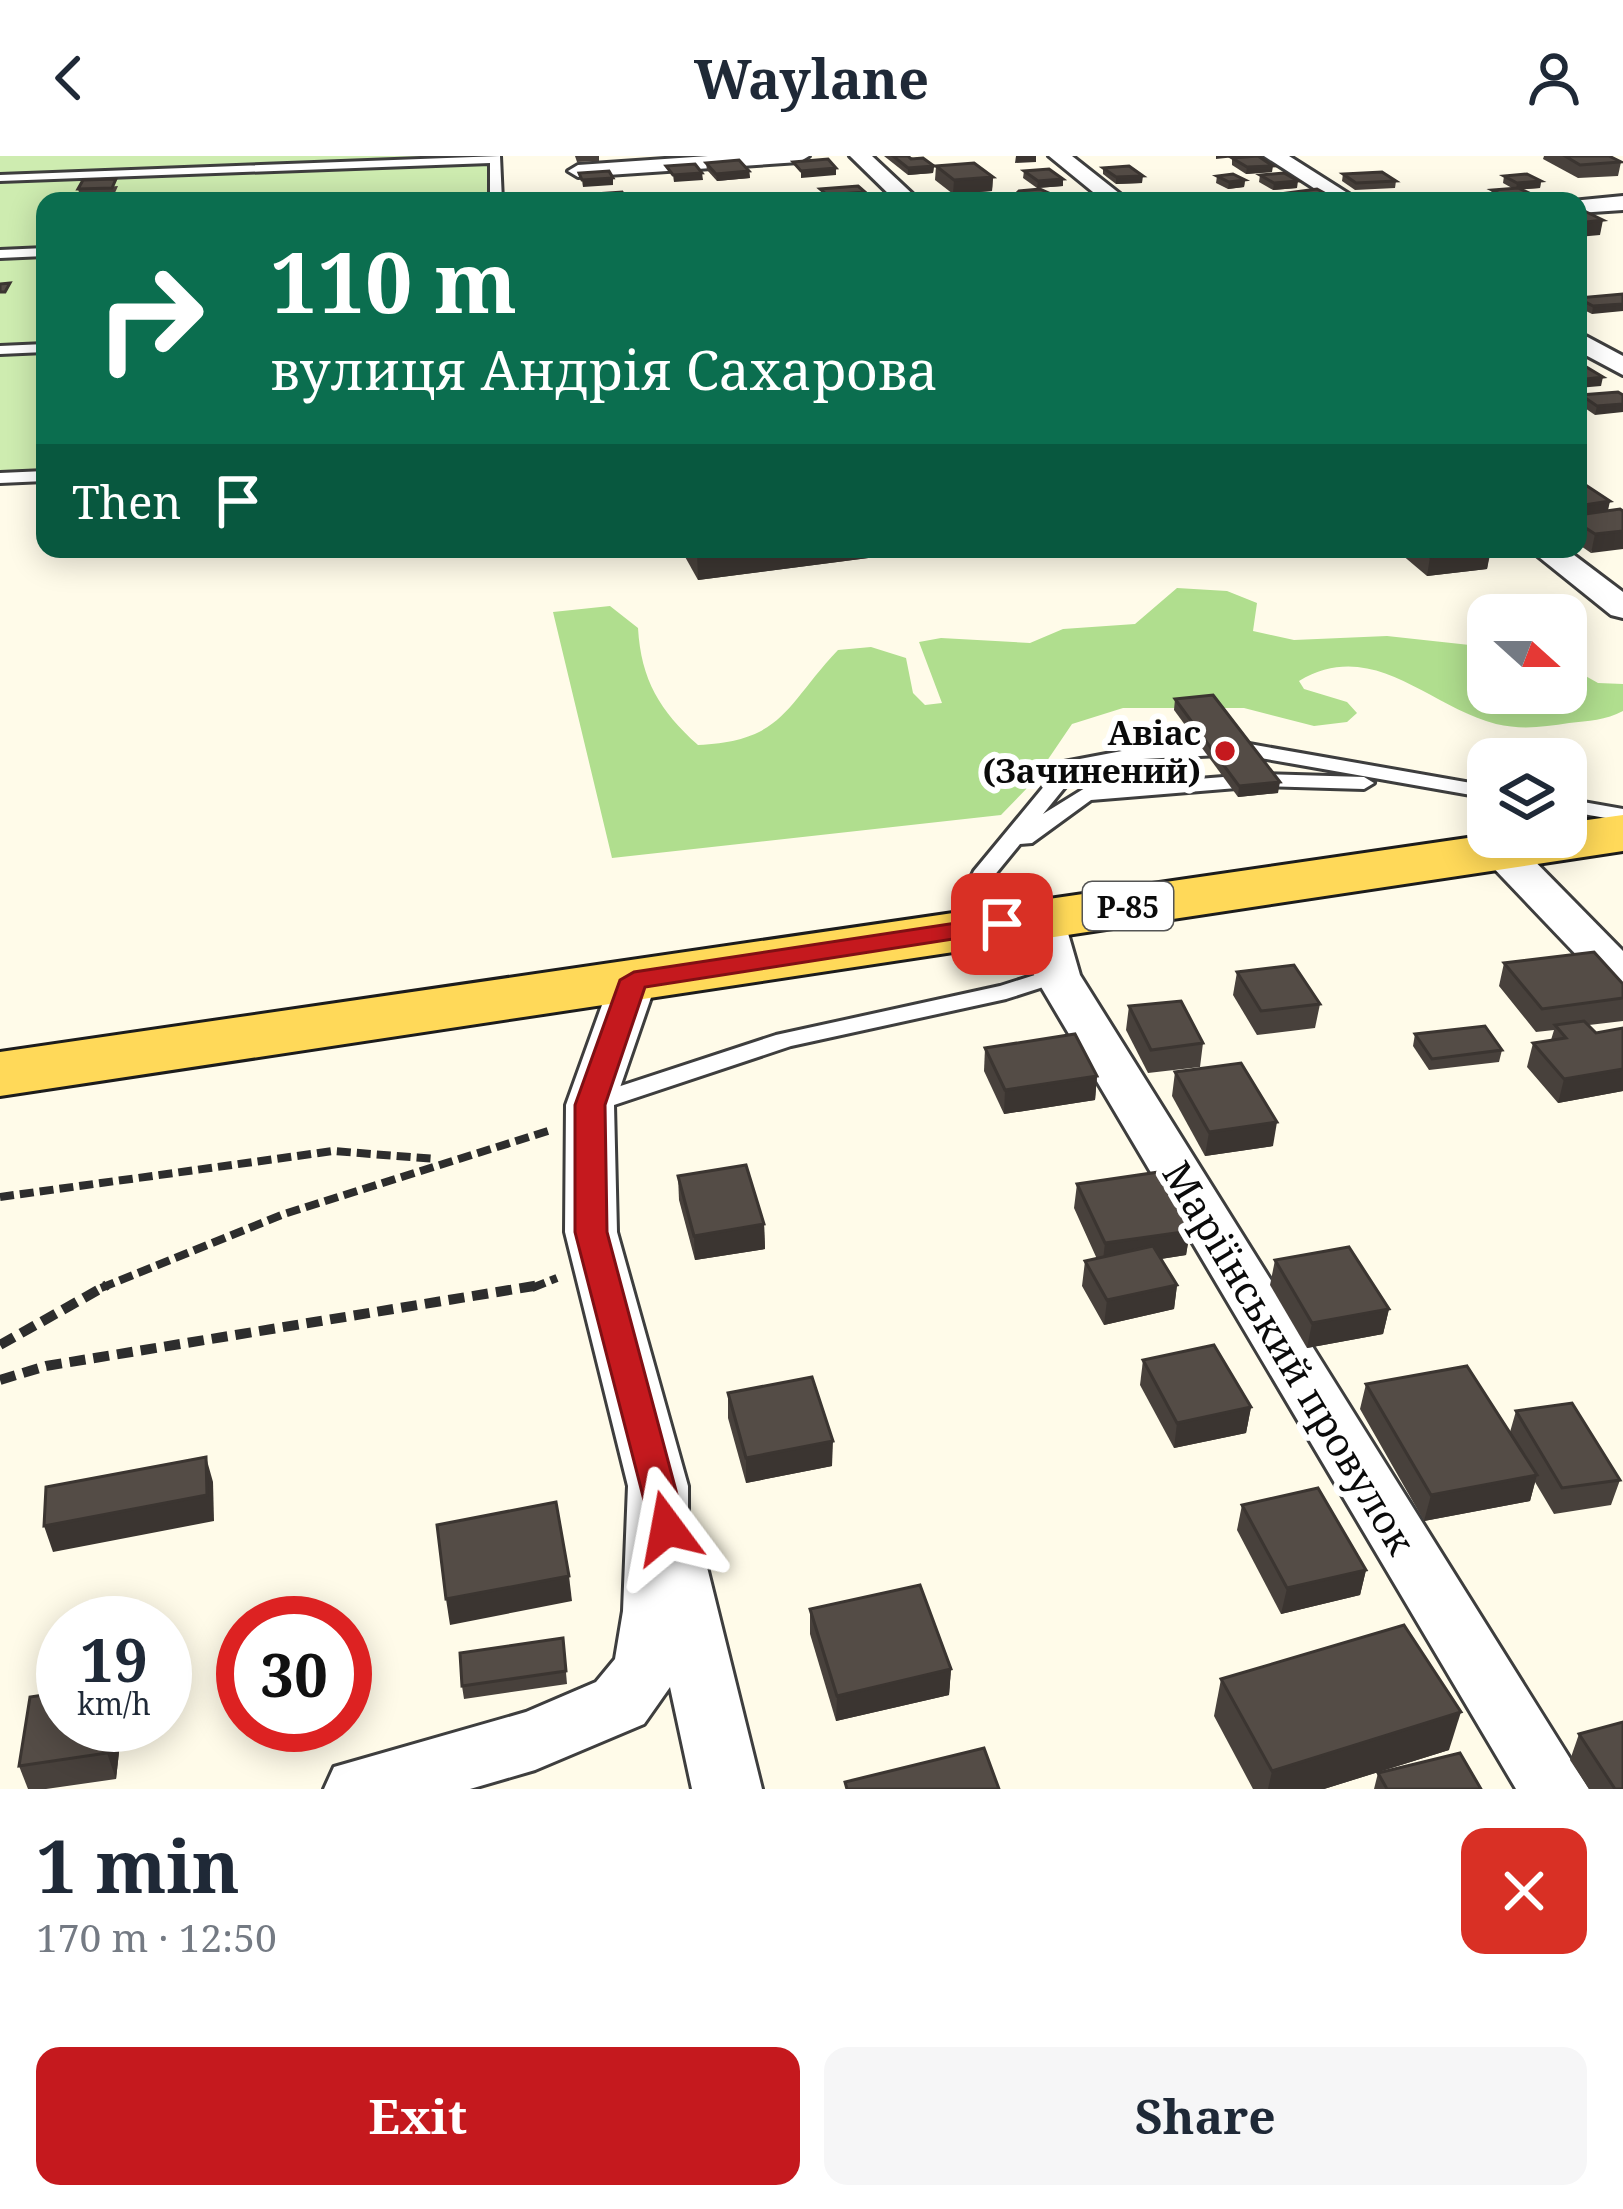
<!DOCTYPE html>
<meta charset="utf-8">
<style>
:root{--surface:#fff;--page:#f6f6f7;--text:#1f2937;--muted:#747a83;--accent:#c5191e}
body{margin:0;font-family:"Noto Serif",serif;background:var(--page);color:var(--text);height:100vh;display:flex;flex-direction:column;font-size:45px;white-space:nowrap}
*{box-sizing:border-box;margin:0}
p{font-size:39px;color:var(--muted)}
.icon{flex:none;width:66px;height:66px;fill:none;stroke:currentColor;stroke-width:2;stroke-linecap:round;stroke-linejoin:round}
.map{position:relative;height:1633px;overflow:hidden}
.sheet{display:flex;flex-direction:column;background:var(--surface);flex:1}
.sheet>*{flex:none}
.top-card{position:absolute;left:36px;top:36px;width:1551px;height:366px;border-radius:24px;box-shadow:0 6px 30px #0003;background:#0b6e4f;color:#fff;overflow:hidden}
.needle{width:78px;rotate:111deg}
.buttons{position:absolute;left:1467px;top:438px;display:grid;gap:24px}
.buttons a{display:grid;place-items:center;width:120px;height:120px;border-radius:24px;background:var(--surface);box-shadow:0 6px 30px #0003;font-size:60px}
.speed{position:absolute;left:36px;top:1440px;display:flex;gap:24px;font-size:60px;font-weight:700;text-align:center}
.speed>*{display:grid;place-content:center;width:156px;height:156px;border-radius:50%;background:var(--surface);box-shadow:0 6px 30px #0003;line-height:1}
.speed small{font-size:30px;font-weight:400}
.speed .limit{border:18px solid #d22;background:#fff;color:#111}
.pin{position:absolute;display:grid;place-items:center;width:102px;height:102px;color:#fff;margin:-51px;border-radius:24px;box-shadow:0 6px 18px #0006}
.me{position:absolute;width:132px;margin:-66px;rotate:347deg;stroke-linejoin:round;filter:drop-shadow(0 0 9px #0008)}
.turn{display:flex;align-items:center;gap:42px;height:252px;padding:0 36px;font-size:54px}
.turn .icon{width:156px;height:156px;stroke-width:2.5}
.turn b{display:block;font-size:84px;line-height:102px}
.then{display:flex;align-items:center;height:114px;padding:0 36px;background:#0003;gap:24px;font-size:45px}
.round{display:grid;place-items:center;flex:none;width:126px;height:126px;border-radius:24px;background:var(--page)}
.summary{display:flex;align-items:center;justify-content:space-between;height:204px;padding:0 36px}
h1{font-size:72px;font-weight:700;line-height:90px}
.button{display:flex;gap:24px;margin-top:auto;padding:24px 36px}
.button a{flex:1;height:138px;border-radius:24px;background:var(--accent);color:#fff;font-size:48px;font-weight:700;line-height:138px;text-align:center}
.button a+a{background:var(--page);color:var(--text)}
header{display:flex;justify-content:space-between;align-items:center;height:156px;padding:0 36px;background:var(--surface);font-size:54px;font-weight:700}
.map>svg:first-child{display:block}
.green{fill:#ceecb0}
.forest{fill:#b0de8e}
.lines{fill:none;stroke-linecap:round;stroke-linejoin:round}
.lane-casing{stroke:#3e3e3e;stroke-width:6}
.street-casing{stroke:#3e3e3e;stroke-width:6}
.primary-casing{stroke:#1c1c1c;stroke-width:6}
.path-far1{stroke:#2d2d2d;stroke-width:8;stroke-dasharray:14 6;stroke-linecap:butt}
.path{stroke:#2d2d2d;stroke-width:10;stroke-dasharray:16 8;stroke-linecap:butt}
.lane{fill:#fff;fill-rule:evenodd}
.street{fill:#fff;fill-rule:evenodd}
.primary{fill:#ffd959;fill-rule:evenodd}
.wall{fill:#48413c}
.shaded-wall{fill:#3b3531}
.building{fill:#544c46;stroke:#3b3531;stroke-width:3}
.route{fill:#c5191e;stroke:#801014;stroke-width:3}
.poi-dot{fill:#c5191e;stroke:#fff;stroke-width:4.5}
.labels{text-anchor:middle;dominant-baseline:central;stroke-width:12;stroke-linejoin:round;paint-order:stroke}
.shield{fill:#fff;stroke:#545454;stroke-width:3}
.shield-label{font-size:30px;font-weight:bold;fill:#0b0b0b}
.poi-label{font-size:33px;font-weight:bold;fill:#0b0b0b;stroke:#fff;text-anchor:end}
.near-street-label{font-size:39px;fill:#0b0b0b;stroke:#fff}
</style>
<header><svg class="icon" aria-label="back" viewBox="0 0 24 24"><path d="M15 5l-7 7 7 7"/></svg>Waylane<svg class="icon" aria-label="person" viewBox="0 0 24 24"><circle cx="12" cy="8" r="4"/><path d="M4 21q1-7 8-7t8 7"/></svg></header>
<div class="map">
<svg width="1623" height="1633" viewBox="0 0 1623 1633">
<rect width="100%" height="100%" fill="#fffbe9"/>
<polygon class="green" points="0,0 501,0 504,45 45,45 45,313 0,315"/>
<path class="forest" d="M1177,432L1227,435L1257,447L1253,475L1294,484L1387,480L1488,491V537H1566V509L1598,527L1623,528V555C1606,564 1588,565 1569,567C1544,571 1521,574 1496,568C1427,550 1373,481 1299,525L1304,533L1347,546L1357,557L1347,566L1314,570L1244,552H1123L1072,568L1032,627L1001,659L612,702L553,456L610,450L638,472C641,524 660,555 698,589C784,585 785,550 838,494L871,491L906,502L913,537L925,549L942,547L919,486L941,482L1030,487L1063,473L1135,468Z"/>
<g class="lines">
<defs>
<g id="lane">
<polygon points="500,0 502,45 490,45 490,7 0,25 0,19"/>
<polygon points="45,92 45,100 0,102 0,94"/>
<polygon points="45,188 45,196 0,198 0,190"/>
<polygon points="45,315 45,325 0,327 0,317"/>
<polygon points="1238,586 1488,630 1488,642 1238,598 1143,603 1078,615 1043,658 1085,632 1261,618 1364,621 1374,627 1364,633 1261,630 1091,644 1032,687 1020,688 993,721 966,780 950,780 946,775 974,715 1064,606 1143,591"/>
<polygon points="1566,643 1623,653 1623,665 1566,655"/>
<polygon points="1057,812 1069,819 1065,824 1006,843 791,890 590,957 577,949 581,943 776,879 1000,830"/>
</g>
<g id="street">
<polygon points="708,0 809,0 799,6 578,21 568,15 578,9"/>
<polygon points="850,0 872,0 920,45 896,45"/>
<polygon points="1049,0 1072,0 1129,45 1104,45"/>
<polygon points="1264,0 1289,0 1360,45 1334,45"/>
<polygon points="1623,40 1623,54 1578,57 1578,45 1572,45"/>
<polygon points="1578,176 1623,200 1623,219 1578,195"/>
<polygon points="1529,393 1566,393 1623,436 1623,462 1611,459"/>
<polygon points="1500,682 1515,685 1623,795 1623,835 1607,831 1485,703 1479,694 1485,685"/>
<polygon points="1046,749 1061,753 1080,819 1589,1633 1516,1633 1034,819 1024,762 1031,753"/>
<polygon points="634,810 650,814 657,824 614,949 617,1076 688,1330 688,1382 696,1385 705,1403 762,1633 692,1633 670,1531 644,1568 535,1614 470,1633 324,1633 334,1611 526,1556 596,1526 615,1503 623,1455 628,1330 565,1076 566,949 611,824 618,814"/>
</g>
<polygon id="primary" points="1623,659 1623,695 0,940 0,896 1488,679 1566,681 1566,667"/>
</defs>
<use href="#lane" class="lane-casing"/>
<use href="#street" class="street-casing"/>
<use href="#primary" class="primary-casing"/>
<g class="path-far1">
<polyline points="0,1041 333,995 436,1003"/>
<polyline points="101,1132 284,1058 548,975"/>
<polyline points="532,1132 557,1122"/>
</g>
<g class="path">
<polyline points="0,1189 107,1129"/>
<polyline points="0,1224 46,1210 540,1129"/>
</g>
<use href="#lane" class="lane"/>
<use href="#street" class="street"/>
<use href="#primary" class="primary"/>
</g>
<g class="wall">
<polygon points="575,0 599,0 599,5 577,6"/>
<polygon points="884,0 908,0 934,10 933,17 908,19"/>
<polygon points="1544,0 1609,0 1621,6 1618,20 1578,22 1543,3"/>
<polygon points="1232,2 1272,16 1246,18 1232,9"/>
<polygon points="706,7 749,15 750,22 717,25 707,14"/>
<polygon points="936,10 993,21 992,35 953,38 935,24"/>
<polygon points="1103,12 1142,27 1116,28 1103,18"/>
<polygon points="1024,15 1063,23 1063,30 1037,32 1023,22"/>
<polygon points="1343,18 1396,25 1395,32 1355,34 1342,25"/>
<polygon points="1260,19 1297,32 1273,34 1259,26"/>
<polygon points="1217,20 1245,24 1244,31 1228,33 1216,27"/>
<polygon points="1504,20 1541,25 1540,32 1522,33 1530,45 1498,45 1490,41 1492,34 1512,32 1503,27"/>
<polygon points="118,30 114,39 80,40 78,33"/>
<polygon points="1623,138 1592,158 1578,151 1578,142"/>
<polygon points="1618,236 1595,259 1579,248 1581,239"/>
<polygon points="1578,327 1610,345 1591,397 1578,388"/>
<polygon points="683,393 877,393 876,401 698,424 684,399"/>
<polygon points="1395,393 1490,393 1487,413 1427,420"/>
<polygon points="1175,543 1278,637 1238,641 1174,554"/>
<polygon points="1504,807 1623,828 1623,865 1589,869 1596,877 1623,872 1623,935 1558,947 1527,911 1533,887 1551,884 1554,874 1536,876 1499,830"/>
<polygon points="1237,816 1320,848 1315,872 1257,879 1233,839"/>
<polygon points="1129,850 1203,887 1200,911 1148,917 1126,874"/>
<polygon points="1415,878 1502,894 1499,906 1429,914 1413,890"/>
<polygon points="985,892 1097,920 1095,944 1004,958 984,915"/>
<polygon points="1175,916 1273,990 1205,1000 1172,940"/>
<polygon points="678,1020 764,1068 765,1093 695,1104 679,1044"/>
<polygon points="1077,1028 1190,1075 1186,1099 1161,1103 1177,1129 1174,1153 1104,1169 1082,1130 1085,1105 1097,1103 1074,1052"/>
<polygon points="1275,1104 1389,1153 1383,1178 1307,1192 1270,1129"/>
<polygon points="1143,1204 1251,1251 1246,1277 1174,1292 1140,1229"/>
<polygon points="1366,1228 1510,1276 1516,1255 1620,1324 1611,1349 1554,1358 1535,1326 1530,1345 1424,1365 1360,1253"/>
<polygon points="728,1237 832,1310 746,1327 728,1262"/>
<polygon points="1242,1349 1366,1414 1360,1439 1281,1458 1237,1374"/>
<polygon points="810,1453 951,1513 949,1539 836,1565 810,1478"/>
<polygon points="563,1482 567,1528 464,1543 462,1530"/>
<polygon points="1221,1523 1449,1594 1324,1633 1253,1633 1214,1560"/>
<polygon points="122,1569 116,1623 46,1633 28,1633 19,1610"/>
<polygon points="1579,1578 1623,1633 1589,1633 1570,1604"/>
<polygon points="1378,1617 1481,1633 1374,1633"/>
</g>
<g class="shaded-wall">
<polygon points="1016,0 1036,0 1036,6 1015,7"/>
<polygon points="1216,0 1245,0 1216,3"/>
<polygon points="934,10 933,17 908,19 908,12"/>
<polygon points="1273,10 1272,16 1246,18 1247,11"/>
<polygon points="836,12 836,19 801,22 801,15"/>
<polygon points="749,15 750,22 717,25 716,18"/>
<polygon points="702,17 703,24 674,26 673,19"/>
<polygon points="1143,20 1142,27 1116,28 1116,21"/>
<polygon points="993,21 992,35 953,38 954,24"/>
<polygon points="613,22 613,29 583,31 582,24"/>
<polygon points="1063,23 1063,30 1037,32 1038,25"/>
<polygon points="1245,24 1244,31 1228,33 1229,26"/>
<polygon points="1298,25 1297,32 1273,34 1274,27"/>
<polygon points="1541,25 1540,32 1516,34 1517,27"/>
<polygon points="865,36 865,44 827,45 827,39"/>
<polygon points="1531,38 1530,45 1503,45 1504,40"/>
<polygon points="1328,39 1327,45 1290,45 1290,43"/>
<polygon points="1603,64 1600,79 1578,81 1578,67"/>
<polygon points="1623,148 1623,155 1592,158 1593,150"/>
<polygon points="1603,221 1601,230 1578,232 1578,224"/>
<polygon points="1623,248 1623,256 1595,259 1597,250"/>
<polygon points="1610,345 1606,364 1578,367 1578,350"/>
<polygon points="1623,375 1623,393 1591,397 1595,378"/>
<polygon points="721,393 877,393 876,401 698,424 697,396"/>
<polygon points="1491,394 1487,413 1427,420 1430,401"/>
<polygon points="1280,626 1278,637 1238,641 1239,630"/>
<polygon points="1623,913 1623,935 1558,947 1564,923"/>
<polygon points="1097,920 1095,944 1004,958 1005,934"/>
<polygon points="1277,966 1273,990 1205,1000 1209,976"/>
<polygon points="764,1068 765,1093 695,1104 694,1080"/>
<polygon points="1190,1075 1186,1099 1102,1112 1105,1087"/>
<polygon points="1177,1129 1174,1153 1104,1169 1107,1144"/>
<polygon points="1389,1153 1383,1178 1307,1192 1312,1167"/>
<polygon points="1251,1251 1246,1277 1174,1292 1177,1267"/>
<polygon points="833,1285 832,1310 746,1327 746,1302"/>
<polygon points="206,1301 213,1326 214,1365 53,1396 44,1370"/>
<polygon points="1537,1319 1530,1345 1424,1365 1431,1339"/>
<polygon points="1366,1414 1360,1439 1281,1458 1287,1432"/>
<polygon points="569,1420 572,1445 450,1469 446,1443"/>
<polygon points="951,1513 949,1539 836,1565 837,1540"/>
<polygon points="1461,1556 1449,1594 1324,1633 1268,1633 1272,1615"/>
<polygon points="111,1569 122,1569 116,1623 107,1597"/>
</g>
<g class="building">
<polygon points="893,0 908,0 911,3 923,2 934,10 908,12"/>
<polygon points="1258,0 1273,10 1247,11 1232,2"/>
<polygon points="1565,0 1609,0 1621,6 1580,9"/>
<polygon points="828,3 836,12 801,15 793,6"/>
<polygon points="739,4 749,15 716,18 706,7"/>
<polygon points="974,7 993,21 954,24 936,10"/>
<polygon points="695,8 702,17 673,19 666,10"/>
<polygon points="1129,10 1143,20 1116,21 1103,12"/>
<polygon points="1049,13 1063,23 1038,25 1024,15"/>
<polygon points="609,15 613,22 582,24 579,17"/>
<polygon points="1382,16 1396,25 1356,27 1343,18"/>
<polygon points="1284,17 1298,25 1274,27 1260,19"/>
<polygon points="1233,18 1245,24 1229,26 1217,20"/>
<polygon points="1527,18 1541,25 1517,27 1504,20"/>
<polygon points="116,23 112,32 78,33 83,24"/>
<polygon points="858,30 865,36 827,39 820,33"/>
<polygon points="1518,32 1531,38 1504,40 1492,34"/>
<polygon points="1040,33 1060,42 1027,45 1017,37 1019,35"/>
<polygon points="1317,33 1328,39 1290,43 1279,38"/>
<polygon points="622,36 626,44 597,45 593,38"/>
<polygon points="1409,38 1421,45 1385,45 1378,41"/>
<polygon points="965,39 972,45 940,45 935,41"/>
<polygon points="1578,52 1603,64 1578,67"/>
<polygon points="10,127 5,136 0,136 0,128"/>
<polygon points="1623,138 1623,148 1593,150 1578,142"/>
<polygon points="1578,209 1583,209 1603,221 1578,224"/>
<polygon points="1618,236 1623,239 1623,248 1597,250 1581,239"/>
<polygon points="1581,326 1610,345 1578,350 1578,327"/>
<polygon points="1620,353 1623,355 1623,375 1595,378 1578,367 1578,359"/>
<polygon points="1421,393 1490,393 1491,394 1430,401"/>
<polygon points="1213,539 1280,626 1239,630 1175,543"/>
<polygon points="1594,796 1623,828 1623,842 1542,853 1504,807"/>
<polygon points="1294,809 1320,848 1261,855 1237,816"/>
<polygon points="1181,845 1203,887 1151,894 1129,850"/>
<polygon points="1584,865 1596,877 1623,872 1623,913 1564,923 1533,887 1566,882 1555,869"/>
<polygon points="1485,870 1502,894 1432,903 1415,878"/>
<polygon points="1075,878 1097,920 1005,934 985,892"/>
<polygon points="1241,907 1277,966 1209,976 1175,916"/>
<polygon points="746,1009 764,1068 694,1080 678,1020"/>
<polygon points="1159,1016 1190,1075 1105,1087 1077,1028"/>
<polygon points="1153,1090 1177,1129 1107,1144 1085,1105"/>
<polygon points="1349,1091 1389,1153 1312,1167 1275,1104"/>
<polygon points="1214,1189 1251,1251 1177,1267 1143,1204"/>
<polygon points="1467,1210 1537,1319 1431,1339 1366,1228"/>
<polygon points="812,1221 833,1285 746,1302 728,1237"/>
<polygon points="1572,1247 1620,1324 1562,1332 1516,1255"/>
<polygon points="206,1301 207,1339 44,1370 46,1331"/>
<polygon points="1318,1332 1366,1414 1287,1432 1242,1349"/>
<polygon points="556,1346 569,1420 446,1443 437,1369"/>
<polygon points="920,1429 951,1513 837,1540 810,1453"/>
<polygon points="1404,1469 1461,1556 1272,1615 1221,1523"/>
<polygon points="563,1482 566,1515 462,1530 460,1497"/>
<polygon points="63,1536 63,1569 111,1569 107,1597 19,1610 30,1541"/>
<polygon points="1623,1566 1623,1633 1615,1633 1579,1578"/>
<polygon points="984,1592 999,1633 847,1633 845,1626"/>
<polygon points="1460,1597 1481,1633 1387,1633 1378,1617"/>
</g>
<polygon class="route" points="1002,760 1011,763 1011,774 645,831 605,949 607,1076 686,1372 680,1383 667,1388 654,1383 575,1076 575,949 620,824 634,816"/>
<circle class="poi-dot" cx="1225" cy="595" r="12"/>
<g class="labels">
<rect class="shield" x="1083" y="726" width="90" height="48" rx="9"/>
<g class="shield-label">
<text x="1128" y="750">Р-85</text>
</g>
<g class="poi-label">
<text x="1201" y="576">Авіас<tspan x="1201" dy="38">(Зачинений)</tspan></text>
</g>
<g class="near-street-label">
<text transform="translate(1290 1201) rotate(59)">Маріїнський провулок</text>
</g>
</g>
</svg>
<div class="buttons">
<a><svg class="needle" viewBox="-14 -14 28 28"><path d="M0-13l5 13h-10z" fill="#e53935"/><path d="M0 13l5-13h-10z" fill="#747a83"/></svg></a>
<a><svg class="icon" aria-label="layers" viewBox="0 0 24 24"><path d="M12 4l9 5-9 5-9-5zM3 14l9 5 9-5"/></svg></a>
</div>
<div class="speed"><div>19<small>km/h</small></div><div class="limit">30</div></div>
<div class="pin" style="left:1002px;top:768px;background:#d93025"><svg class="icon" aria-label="arrive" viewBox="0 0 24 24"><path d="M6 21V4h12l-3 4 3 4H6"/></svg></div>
<svg class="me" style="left:667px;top:1372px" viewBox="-20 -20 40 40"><path d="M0-17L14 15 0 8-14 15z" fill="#c5191e" stroke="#fff" stroke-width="4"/></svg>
<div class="top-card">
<div class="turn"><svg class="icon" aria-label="right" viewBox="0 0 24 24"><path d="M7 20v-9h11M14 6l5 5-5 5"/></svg><div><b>110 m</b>вулиця Андрія Сахарова</div></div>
<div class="then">Then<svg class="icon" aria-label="arrive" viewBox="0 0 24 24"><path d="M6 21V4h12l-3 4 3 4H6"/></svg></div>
</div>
</div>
<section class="sheet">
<div class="summary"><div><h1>1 min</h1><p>170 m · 12:50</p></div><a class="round" style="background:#d93025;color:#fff"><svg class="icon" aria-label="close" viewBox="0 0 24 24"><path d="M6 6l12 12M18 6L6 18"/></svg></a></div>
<div class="button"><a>Exit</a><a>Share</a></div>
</section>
